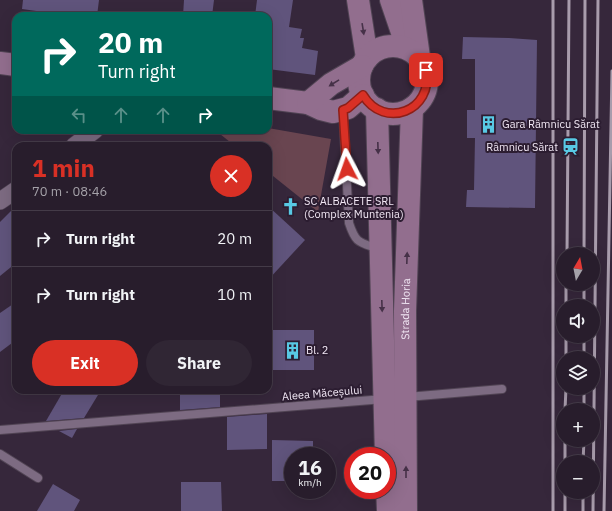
<!DOCTYPE html>
<meta charset="utf-8">
<style>
:root{--surface:#281d2c;--page:#302634;--text:#f1f3f6;--muted:#a5a2a9;--line:#443b48;--accent:#d93025}
body{margin:0;font-family:"IBM Plex Sans",sans-serif;background:var(--page);color:var(--text);height:100vh;display:flex;flex-direction:column;font-size:15px;white-space:nowrap}
*{box-sizing:border-box;margin:0}
p{font-size:13px;color:var(--muted)}
.icon{flex:none;width:22px;height:22px;fill:none;stroke:currentColor;stroke-width:2;stroke-linecap:round;stroke-linejoin:round}
.map{position:relative;flex:1;overflow:hidden}
.side{position:absolute;left:12px;top:142px;width:260px;height:252px;display:flex;flex-direction:column;background:var(--surface);border-radius:12px;box-shadow:0 4px 16px #0002,0 0 0 1px var(--line)}
.side>*{flex:none}
.banner{position:absolute;left:12px;top:12px;width:260px;height:122px;border-radius:12px;box-shadow:0 4px 16px #0002,0 0 0 1px var(--line);background:#00695c;color:#fff;overflow:hidden}
.needle{width:26px;rotate:10deg}
.controls{position:absolute;left:556px;top:247px;display:grid;gap:8px}
.controls a{display:grid;place-items:center;width:44px;height:44px;border-radius:50%;background:var(--surface);box-shadow:0 4px 16px #0002,0 0 0 1px var(--line);font-size:20px}
.speed{position:absolute;left:284px;top:447px;display:flex;gap:8px;font-size:20px;font-weight:700;text-align:center}
.speed>*{display:grid;place-content:center;width:52px;height:52px;border-radius:50%;background:var(--surface);box-shadow:0 4px 16px #0002,0 0 0 1px var(--line);line-height:1}
.speed small{font-size:10px;font-weight:400}
.speed .limit{border:6px solid #d22;background:#fff;color:#111}
.pin{position:absolute;display:grid;place-items:center;width:34px;height:34px;color:#fff;margin:-17px;border-radius:8px;box-shadow:0 2px 6px #0006}
.me{position:absolute;width:44px;margin:-22px;rotate:356deg;stroke-linejoin:round;filter:drop-shadow(0 0 3px #0008)}
.turn{display:flex;align-items:center;gap:14px;height:84px;padding:0 20px;font-size:18px}
.turn .icon{width:52px;height:52px;stroke-width:2.5}
.turn b{display:block;font-size:28px;line-height:34px}
.lanes{display:flex;align-items:center;height:38px;padding:0 20px;background:#0003;justify-content:center;gap:20px;direction:ltr}
.lanes .off{opacity:.35}
.round{display:grid;place-items:center;flex:none;width:42px;height:42px;border-radius:21px;background:var(--page)}
.headline{display:flex;align-items:center;justify-content:space-between;height:68px;padding:0 20px}
h1{font-size:24px;font-weight:700;line-height:30px;color:var(--accent)}
.primary-button{display:flex;gap:8px;margin-top:auto;padding:8px 20px}
.primary-button a{flex:1;height:46px;border-radius:24px;background:var(--accent);color:#fff;font-size:16px;font-weight:700;line-height:46px;text-align:center}
.primary-button a+a{background:var(--page);color:var(--text)}
ul{padding:0;list-style:none}
li{display:flex;align-items:center;gap:12px;height:56px;padding:0 20px;border-top:1px solid var(--line)}
li div{flex:1}
li b{display:block;font-size:15px}
li em{font-style:normal}
.map>svg:first-child{display:block}
.green{fill:#694550}
.building{fill:#60547c}
.lines{fill:none;stroke-linecap:round;stroke-linejoin:round}
.lane-casing{stroke:#514454;stroke-width:10}
.street-casing{stroke:#514454;stroke-width:18}
.secondary-casing{stroke:#514454;stroke-width:24}
.lane{stroke:#7d6b82;stroke-width:8}
.street{stroke:#7d6b82;stroke-width:17}
.secondary{stroke:#926e8e;stroke-width:22}
.rail{stroke:#a89cac;stroke-width:3}
.oneway{fill:#463148}
.route-casing{stroke:#8d1f18;stroke-width:10}
.route{stroke:#d93025;stroke-width:7}
.labels{text-anchor:middle;dominant-baseline:central;stroke-width:4;stroke-linejoin:round;paint-order:stroke}
.poi-label{font-size:11px;fill:#f1e7f4;stroke:#2c1d31;text-anchor:start}
.street-label{font-size:11px;fill:#f1e7f4;stroke:#2c1d31}
</style>
<div class="map">
<svg width="612" height="511" viewBox="0 0 612 511">
<rect width="100%" height="100%" fill="#36273b"/>
<polygon class="green" points="268,128 331,139 318,212 268,172 268,146 235,146 215,130 268,130"/>
<g class="building">
<polygon points="23,0 99,0 97,16 65,16 65,15 22,9"/>
<polygon points="184,0 214,0 212,16 183,16"/>
<polygon points="257,0 293,0 289,27 302,29 300,38 304,38 302,48 318,51 315,75 268,69 268,16 255,16"/>
<polygon points="463,37 509,38 537,40 535,208 466,207 467,190 474,190 475,138 467,138 467,110 475,110 475,59 462,59"/>
<polygon points="16,206 16,263 0,276 0,222"/>
<polygon points="268,206 305,240 268,280"/>
<polygon points="16,302 16,340 0,352 0,313"/>
<rect x="273" y="330" width="41" height="40"/>
<polygon points="64,390 101,390 84,418 46,421"/>
<polygon points="180,390 220,390 220,407 180,410"/>
<polygon points="267,414 267,449 227,450 227,417"/>
<polygon points="77,429 72,438 59,431"/>
<polygon points="272,440 313,441 313,456 293,456 293,481 272,481"/>
<polygon points="181,482 221,482 222,511 181,511"/>
<polygon points="53,484 80,500 74,511 37,511"/>
</g>
<g class="lines">
<defs>
<g id="lane">
<path d="M343,111L349,223C356,244 359,242 379,249"/>
<polyline points="407,397 502,389"/>
<polyline points="0,430 384,399"/>
<polyline points="0,454 38,478"/>
</g>
<g id="street">
<polyline points="74,146 95,130"/>
<polyline points="0,201 16,190"/>
</g>
<g id="secondary">
<polyline points="358,0 367,58"/>
<polyline points="391,0 406,44"/>
<polyline points="411,0 419,57"/>
<circle cx="393" cy="80" r="34"/>
<polyline points="0,63 16,65"/>
<polyline points="268,98 308,103 321,109 333,112 348,108 363,95"/>
<polyline points="308,103 331,84 362,66"/>
<polyline points="377,109 386,456"/>
<polyline points="387,485 388,511"/>
<path id="s1" d="M406,511L405,311L412,108"/>
</g>
</defs>
<use href="#lane" class="lane-casing"/>
<use href="#street" class="street-casing"/>
<use href="#secondary" class="secondary-casing"/>
<use href="#lane" class="lane"/>
<use href="#street" class="street"/>
<use href="#secondary" class="secondary"/>
<g class="rail">
<polyline points="567,254 569,0"/>
<polyline points="584,254 585,0"/>
<polyline points="566,306 566,284"/>
<polyline points="584,306 584,284"/>
<polyline points="566,358 566,336"/>
<polyline points="584,358 584,336"/>
<polyline points="565,410 566,388"/>
<polyline points="584,410 584,388"/>
<polyline points="565,462 565,440"/>
<polyline points="583,462 584,440"/>
<polyline points="553,511 553,0"/>
<polyline points="565,511 565,492"/>
<polyline points="583,511 583,492"/>
<polyline points="593,511 598,0"/>
<polyline points="604,511 612,71"/>
</g>
</g>
<defs><path id="oneway-solid" d="M-6-.8H1V-3.2L6.5 0L1 3.2V.8H-6Z"/></defs>
<g class="oneway">
<use href="#oneway-solid" transform="translate(363 29) rotate(81)"/>
<use href="#oneway-solid" transform="translate(334 83) rotate(148)"/>
<use href="#oneway-solid" transform="translate(378 148) rotate(88)"/>
<use href="#oneway-solid" transform="translate(407 258) rotate(-88)"/>
<use href="#oneway-solid" transform="translate(382 306) rotate(88)"/>
<use href="#oneway-solid" transform="translate(406 472) rotate(-90)"/>
</g>
<g class="lines">
<defs>
<path id="route" d="M347,169L343,110L348,108L363,95C384,130 434,111 426,70"/>
</defs>
<use href="#route" class="route-casing"/>
<use href="#route" class="route"/>
</g>
<defs>
<symbol id="building-bare" viewBox="-9 -9 18 18"><path d="M-4-6H4V6H1V3H-1V6H-4ZM-2.5-4.3h1.7v1.8h-1.7ZM.8-4.3h1.7v1.8H.8ZM-2.5-1h1.7V.8h-1.7ZM.8-1h1.7V.8H.8Z" fill="#58c9e4" stroke="#2c1d31" stroke-width="2.5" paint-order="stroke"/></symbol>
<symbol id="station-bare" viewBox="-9 -9 18 18"><path d="M-3-6H3Q5-6 5-4V2Q5 4 3 4L4.5 6H3L1.5 4h-3L-3 6H-4.5L-3 4Q-5 4-5 2V-4Q-5-6-3-6ZM-3.5-4v3h7v-3ZM-3.5 1v1.5H-2V1ZM2 1v1.5H3.5V1Z" fill="#58c9e4" stroke="#2c1d31" stroke-width="2.5" paint-order="stroke"/></symbol>
<symbol id="church-bare" viewBox="-9 -9 18 18"><path d="M-1.2-6h2.4v3.5h3.3v2.4h-3.3V6h-2.4V-.1h-3.3v-2.4h3.3Z" fill="#58c9e4" stroke="#2c1d31" stroke-width="2.5" paint-order="stroke"/></symbol>
</defs>
<g fill-rule="evenodd">
<use href="#building-bare" x="476" y="112" width="25" height="25"/>
<use href="#station-bare" x="558" y="134" width="25" height="25"/>
<use href="#church-bare" x="278" y="194" width="25" height="25"/>
<use href="#building-bare" x="280" y="338" width="25" height="25"/>
</g>
<g class="labels">
<g class="poi-label">
<text x="502" y="124">Gara Râmnicu Sărat</text>
<text x="558" y="147" text-anchor="end">Râmnicu Sărat</text>
<text x="304" y="201">SC ALBACETE SRL<tspan x="304" dy="13">(Complex Muntenia)</tspan></text>
<text x="306" y="350">Bl. 2</text>
</g>
<g class="street-label">
<text stroke="none"><textPath href="#s1" startOffset="202">Strada Horia</textPath></text>
<text transform="translate(322 393) rotate(-5)">Aleea Măceșului</text>
</g>
</g>
</svg>
<div class="controls">
<a><svg class="needle" viewBox="-14 -14 28 28"><path d="M0-13l5 13h-10z" fill="#e53935"/><path d="M0 13l5-13h-10z" fill="#a5a2a9"/></svg></a>
<a><svg class="icon" aria-label="sound" viewBox="0 0 24 24"><path d="M4 9h4l5-4v14l-5-4H4zM17 9q2 3 0 6"/></svg></a>
<a><svg class="icon" aria-label="layers" viewBox="0 0 24 24"><path d="M12 4l9 5-9 5-9-5zM3 14l9 5 9-5"/></svg></a>
<a>+</a>
<a>−</a>
</div>
<div class="speed"><div>16<small>km/h</small></div><div class="limit">20</div></div>
<div class="pin" style="left:426px;top:70px;background:#d93025"><svg class="icon" aria-label="arrive" viewBox="0 0 24 24"><path d="M6 21V4h12l-3 4 3 4H6"/></svg></div>
<svg class="me" style="left:347px;top:169px" viewBox="-20 -20 40 40"><path d="M0-17L14 15 0 8-14 15z" fill="#d93025" stroke="#fff" stroke-width="4"/></svg>
<div class="banner">
<div class="turn"><svg class="icon" aria-label="right" viewBox="0 0 24 24"><path d="M7 20v-9h11M14 6l5 5-5 5"/></svg><div><b>20 m</b>Turn right</div></div>
<div class="lanes"><svg class="icon off" aria-label="left" viewBox="0 0 24 24"><path d="M17 20v-9H6M10 6l-5 5 5 5"/></svg><svg class="icon off" aria-label="ahead" viewBox="0 0 24 24"><path d="M12 20V5M6 11l6-6 6 6"/></svg><svg class="icon off" aria-label="ahead" viewBox="0 0 24 24"><path d="M12 20V5M6 11l6-6 6 6"/></svg><svg class="icon" aria-label="right" viewBox="0 0 24 24"><path d="M7 20v-9h11M14 6l5 5-5 5"/></svg></div>
</div>
<section class="side">
<div class="headline"><div><h1>1 min</h1><p>70 m · 08:46</p></div><a class="round" style="background:#d93025;color:#fff"><svg class="icon" aria-label="close" viewBox="0 0 24 24"><path d="M6 6l12 12M18 6L6 18"/></svg></a></div>
<ul>
<li><svg class="icon" aria-label="right" viewBox="0 0 24 24"><path d="M7 20v-9h11M14 6l5 5-5 5"/></svg><div><b>Turn right</b></div><em>20 m</em></li>
<li><svg class="icon" aria-label="right" viewBox="0 0 24 24"><path d="M7 20v-9h11M14 6l5 5-5 5"/></svg><div><b>Turn right</b></div><em>10 m</em></li>
</ul>
<div class="primary-button"><a>Exit</a><a>Share</a></div>
</section>
</div>
